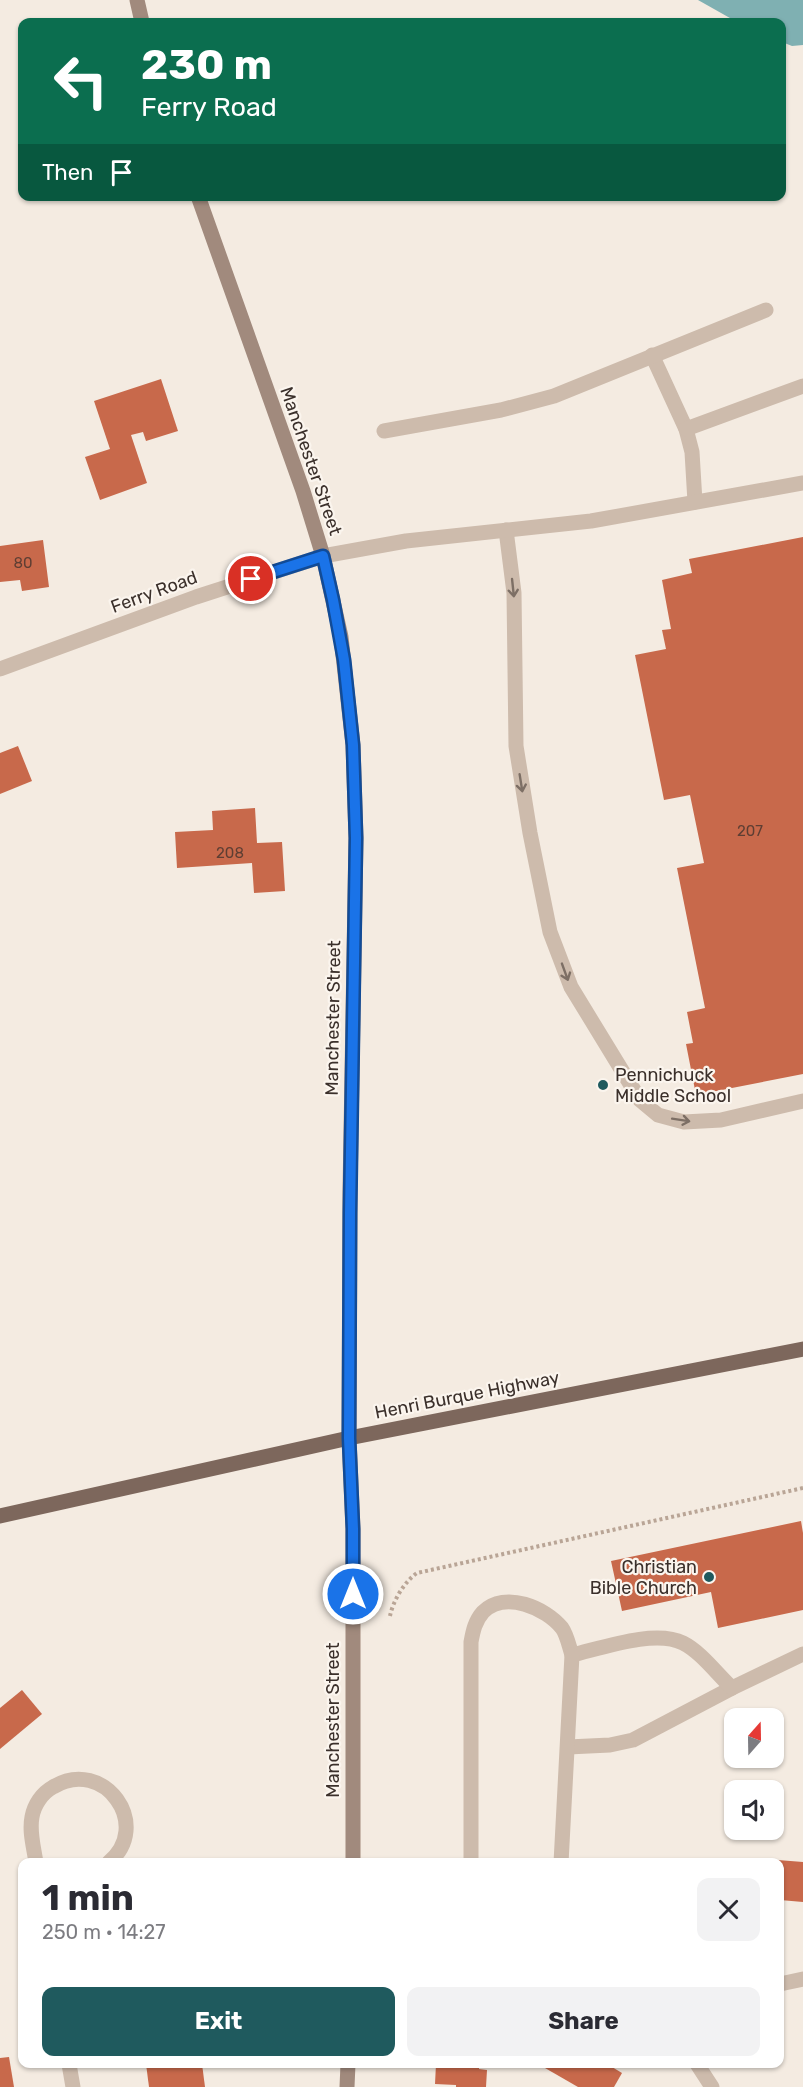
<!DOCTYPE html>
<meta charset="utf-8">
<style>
:root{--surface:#fff;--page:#f2f2f3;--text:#2b2b33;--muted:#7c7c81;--accent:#1f5a5e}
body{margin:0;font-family:Rubik,sans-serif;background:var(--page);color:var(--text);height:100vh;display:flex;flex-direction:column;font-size:22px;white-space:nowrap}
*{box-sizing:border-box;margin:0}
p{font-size:20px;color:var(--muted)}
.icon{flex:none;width:33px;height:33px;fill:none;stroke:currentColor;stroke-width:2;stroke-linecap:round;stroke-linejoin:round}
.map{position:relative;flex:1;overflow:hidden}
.sheet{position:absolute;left:18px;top:1858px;width:766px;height:210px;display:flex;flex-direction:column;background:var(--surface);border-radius:12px;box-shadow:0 2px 4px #0004}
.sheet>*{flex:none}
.top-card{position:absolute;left:18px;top:18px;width:768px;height:183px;border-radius:12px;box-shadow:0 2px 4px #0004;background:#0b6e4f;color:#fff;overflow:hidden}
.needle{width:39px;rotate:20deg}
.controls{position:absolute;left:724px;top:1708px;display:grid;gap:12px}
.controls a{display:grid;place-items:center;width:60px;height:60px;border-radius:12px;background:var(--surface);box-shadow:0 2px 4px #0004;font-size:30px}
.pin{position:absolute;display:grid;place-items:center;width:51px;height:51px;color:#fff;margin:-26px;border:3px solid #fff;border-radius:50%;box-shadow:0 2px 6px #0007}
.me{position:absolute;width:66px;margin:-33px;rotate:0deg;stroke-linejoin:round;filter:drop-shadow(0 0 4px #0008)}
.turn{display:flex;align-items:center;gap:21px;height:126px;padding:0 24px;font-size:27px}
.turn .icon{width:78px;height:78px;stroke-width:2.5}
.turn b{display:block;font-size:42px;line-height:51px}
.then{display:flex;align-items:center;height:57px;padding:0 24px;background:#0003;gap:12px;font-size:22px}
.round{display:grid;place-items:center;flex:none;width:63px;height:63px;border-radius:12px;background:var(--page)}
.head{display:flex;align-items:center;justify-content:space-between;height:102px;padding:0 24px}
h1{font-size:36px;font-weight:700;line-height:45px}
.button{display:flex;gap:12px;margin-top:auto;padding:12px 24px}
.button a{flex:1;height:69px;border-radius:12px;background:var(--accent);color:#fff;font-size:24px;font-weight:700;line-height:69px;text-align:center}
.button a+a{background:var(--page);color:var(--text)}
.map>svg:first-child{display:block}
.water{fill:#7fb0b2}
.building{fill:#c8694b}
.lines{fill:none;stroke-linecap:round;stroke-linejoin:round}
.path{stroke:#b9a596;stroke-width:4;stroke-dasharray:3 3;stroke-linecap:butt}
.lane{stroke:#cdbbac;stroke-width:15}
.street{stroke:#cdbbac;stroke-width:15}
.secondary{stroke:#a18a7d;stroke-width:15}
.primary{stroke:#7d675c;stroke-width:15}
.oneway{stroke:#7d6f65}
.route-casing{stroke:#114b97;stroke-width:15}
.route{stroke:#1a73e8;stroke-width:10}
.poi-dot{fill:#1f5a5e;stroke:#fbf5ee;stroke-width:2}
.labels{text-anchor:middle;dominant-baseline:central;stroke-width:4.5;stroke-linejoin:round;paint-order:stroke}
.number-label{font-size:15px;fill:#5e3e33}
.street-label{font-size:18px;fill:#3b302b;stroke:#fbf5ee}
.poi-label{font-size:18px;fill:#3b302b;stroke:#fbf5ee;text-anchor:start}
</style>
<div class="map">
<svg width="803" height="2087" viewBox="0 0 803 2087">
<rect width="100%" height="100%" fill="#f4ebe1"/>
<polygon class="water" points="698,0 803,0 803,45 792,46 782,42 782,22 737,22"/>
<g class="building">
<polygon points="161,379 178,431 146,441 143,432 131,435 147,483 100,500 85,457 110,449 94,401"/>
<polygon points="803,537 803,1074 696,1095 686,1044 693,1043 687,1012 705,1008 677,868 704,863 690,795 664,800 635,655 666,649 662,630 671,629 662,580 692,573 689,559"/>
<polygon points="43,540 49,587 22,591 20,580 0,582 0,546"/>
<polygon points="18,746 32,781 0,794 0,753"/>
<polygon points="255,808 257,843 282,842 285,891 254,893 252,863 177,868 175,832 213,830 212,811"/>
<polygon points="801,1521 803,1533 803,1610 718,1628 711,1592 622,1611 611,1561"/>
<polygon points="22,1690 42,1714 0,1749 0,1708"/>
<polygon points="753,1858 803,1862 803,1902 780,1900 780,1863 752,1863"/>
<polygon points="9,2057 14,2087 0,2087 0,2058"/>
<polygon points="146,2064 202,2064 205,2087 149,2087"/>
<polygon points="436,2064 479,2064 479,2069 487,2070 486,2087 456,2087 456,2085 435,2084"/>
<polygon points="547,2064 607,2064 622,2073 614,2087 578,2087 545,2068"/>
</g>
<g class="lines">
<path class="path" d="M390,1616C393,1601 404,1582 417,1573L803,1488"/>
<g class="lane">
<polyline points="652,355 686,429 692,452 695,502"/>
<polyline points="686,429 803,386"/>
<polyline points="384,431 501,410 554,396 766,310"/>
<polyline points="506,530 514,593 516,746 530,833 550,932 571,987 640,1100 658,1115 684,1122 721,1120 803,1101"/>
<polyline points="323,556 406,541 591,521 803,483"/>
<polyline points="568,1747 610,1745 633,1740 732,1688"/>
<path d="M471,1863V1642C473,1631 475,1621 483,1612C505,1590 546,1608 562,1628C567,1635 569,1646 572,1655C602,1648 655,1629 683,1643C701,1652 717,1674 732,1688L803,1654"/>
<polyline points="561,1863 572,1655"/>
</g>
<g class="street">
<polyline points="0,669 196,597 323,556"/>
<path d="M36,1863C34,1848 29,1832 32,1817C34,1805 42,1793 53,1787C104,1756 154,1826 108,1863"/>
<polyline points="780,1984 803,1979"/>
<polyline points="69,2064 73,2087"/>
<polyline points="697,2064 712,2087"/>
</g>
<g class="secondary">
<polyline points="137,0 142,22"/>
<polyline points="198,196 303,491 323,556 341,637 353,745 356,838 350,1192 349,1438 353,1529 353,1863"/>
<polyline points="347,2087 348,2064"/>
</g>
<polyline class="primary" points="0,1516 349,1438 803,1349"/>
</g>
<defs><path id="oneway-shaft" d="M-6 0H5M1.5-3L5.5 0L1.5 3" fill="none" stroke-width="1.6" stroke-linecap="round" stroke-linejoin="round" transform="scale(1.5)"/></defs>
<g class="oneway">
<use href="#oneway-shaft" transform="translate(513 588) rotate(84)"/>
<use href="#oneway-shaft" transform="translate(521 783) rotate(81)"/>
<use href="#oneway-shaft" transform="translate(565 972) rotate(70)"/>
<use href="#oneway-shaft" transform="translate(681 1120) rotate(9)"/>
</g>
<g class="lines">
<defs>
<polyline id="route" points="251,579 323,556 333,600 344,660 353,745 356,838 350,1213 349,1438 353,1529 353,1594"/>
</defs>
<use href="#route" class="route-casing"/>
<use href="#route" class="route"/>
</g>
<g class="poi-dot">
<circle cx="603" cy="1085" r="6"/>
<circle cx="709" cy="1577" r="6"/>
</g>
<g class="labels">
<g class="number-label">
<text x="23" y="563">80</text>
<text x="750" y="831">207</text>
<text x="230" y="853">208</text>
</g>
<g class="street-label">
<text transform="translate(311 461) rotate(71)">Manchester Street</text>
<text transform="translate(154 592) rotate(-20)">Ferry Road</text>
<text transform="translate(333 1018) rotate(-89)">Manchester Street</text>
<text transform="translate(467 1395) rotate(-11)">Henri Burque Highway</text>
<text transform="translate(333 1720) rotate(-90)">Manchester Street</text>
</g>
<g class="poi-label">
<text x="615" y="1075">Pennichuck<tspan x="615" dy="21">Middle School</tspan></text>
<text x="697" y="1567" text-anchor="end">Christian<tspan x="697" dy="21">Bible Church</tspan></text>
</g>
</g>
</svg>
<div class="controls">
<a><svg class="needle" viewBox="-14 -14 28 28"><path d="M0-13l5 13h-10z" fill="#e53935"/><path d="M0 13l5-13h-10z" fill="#7c7c81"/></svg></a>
<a><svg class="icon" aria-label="sound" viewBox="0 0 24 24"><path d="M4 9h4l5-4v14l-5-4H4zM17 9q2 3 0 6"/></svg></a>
</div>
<div class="pin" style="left:251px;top:579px;background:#d93025"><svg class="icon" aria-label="arrive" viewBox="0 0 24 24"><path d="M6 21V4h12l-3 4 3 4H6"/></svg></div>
<svg class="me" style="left:353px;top:1594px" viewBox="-20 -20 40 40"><circle r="17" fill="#1a73e8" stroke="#fff" stroke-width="3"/><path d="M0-11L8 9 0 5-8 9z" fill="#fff"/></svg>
<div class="top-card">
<div class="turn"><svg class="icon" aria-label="left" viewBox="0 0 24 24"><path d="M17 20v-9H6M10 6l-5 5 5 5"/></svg><div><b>230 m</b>Ferry Road</div></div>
<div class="then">Then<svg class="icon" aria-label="arrive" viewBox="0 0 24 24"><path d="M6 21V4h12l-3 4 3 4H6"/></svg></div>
</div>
<section class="sheet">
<div class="head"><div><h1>1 min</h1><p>250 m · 14:27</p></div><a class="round"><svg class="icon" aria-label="close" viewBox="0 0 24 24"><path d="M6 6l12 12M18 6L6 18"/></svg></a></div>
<div class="button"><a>Exit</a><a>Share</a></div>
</section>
</div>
